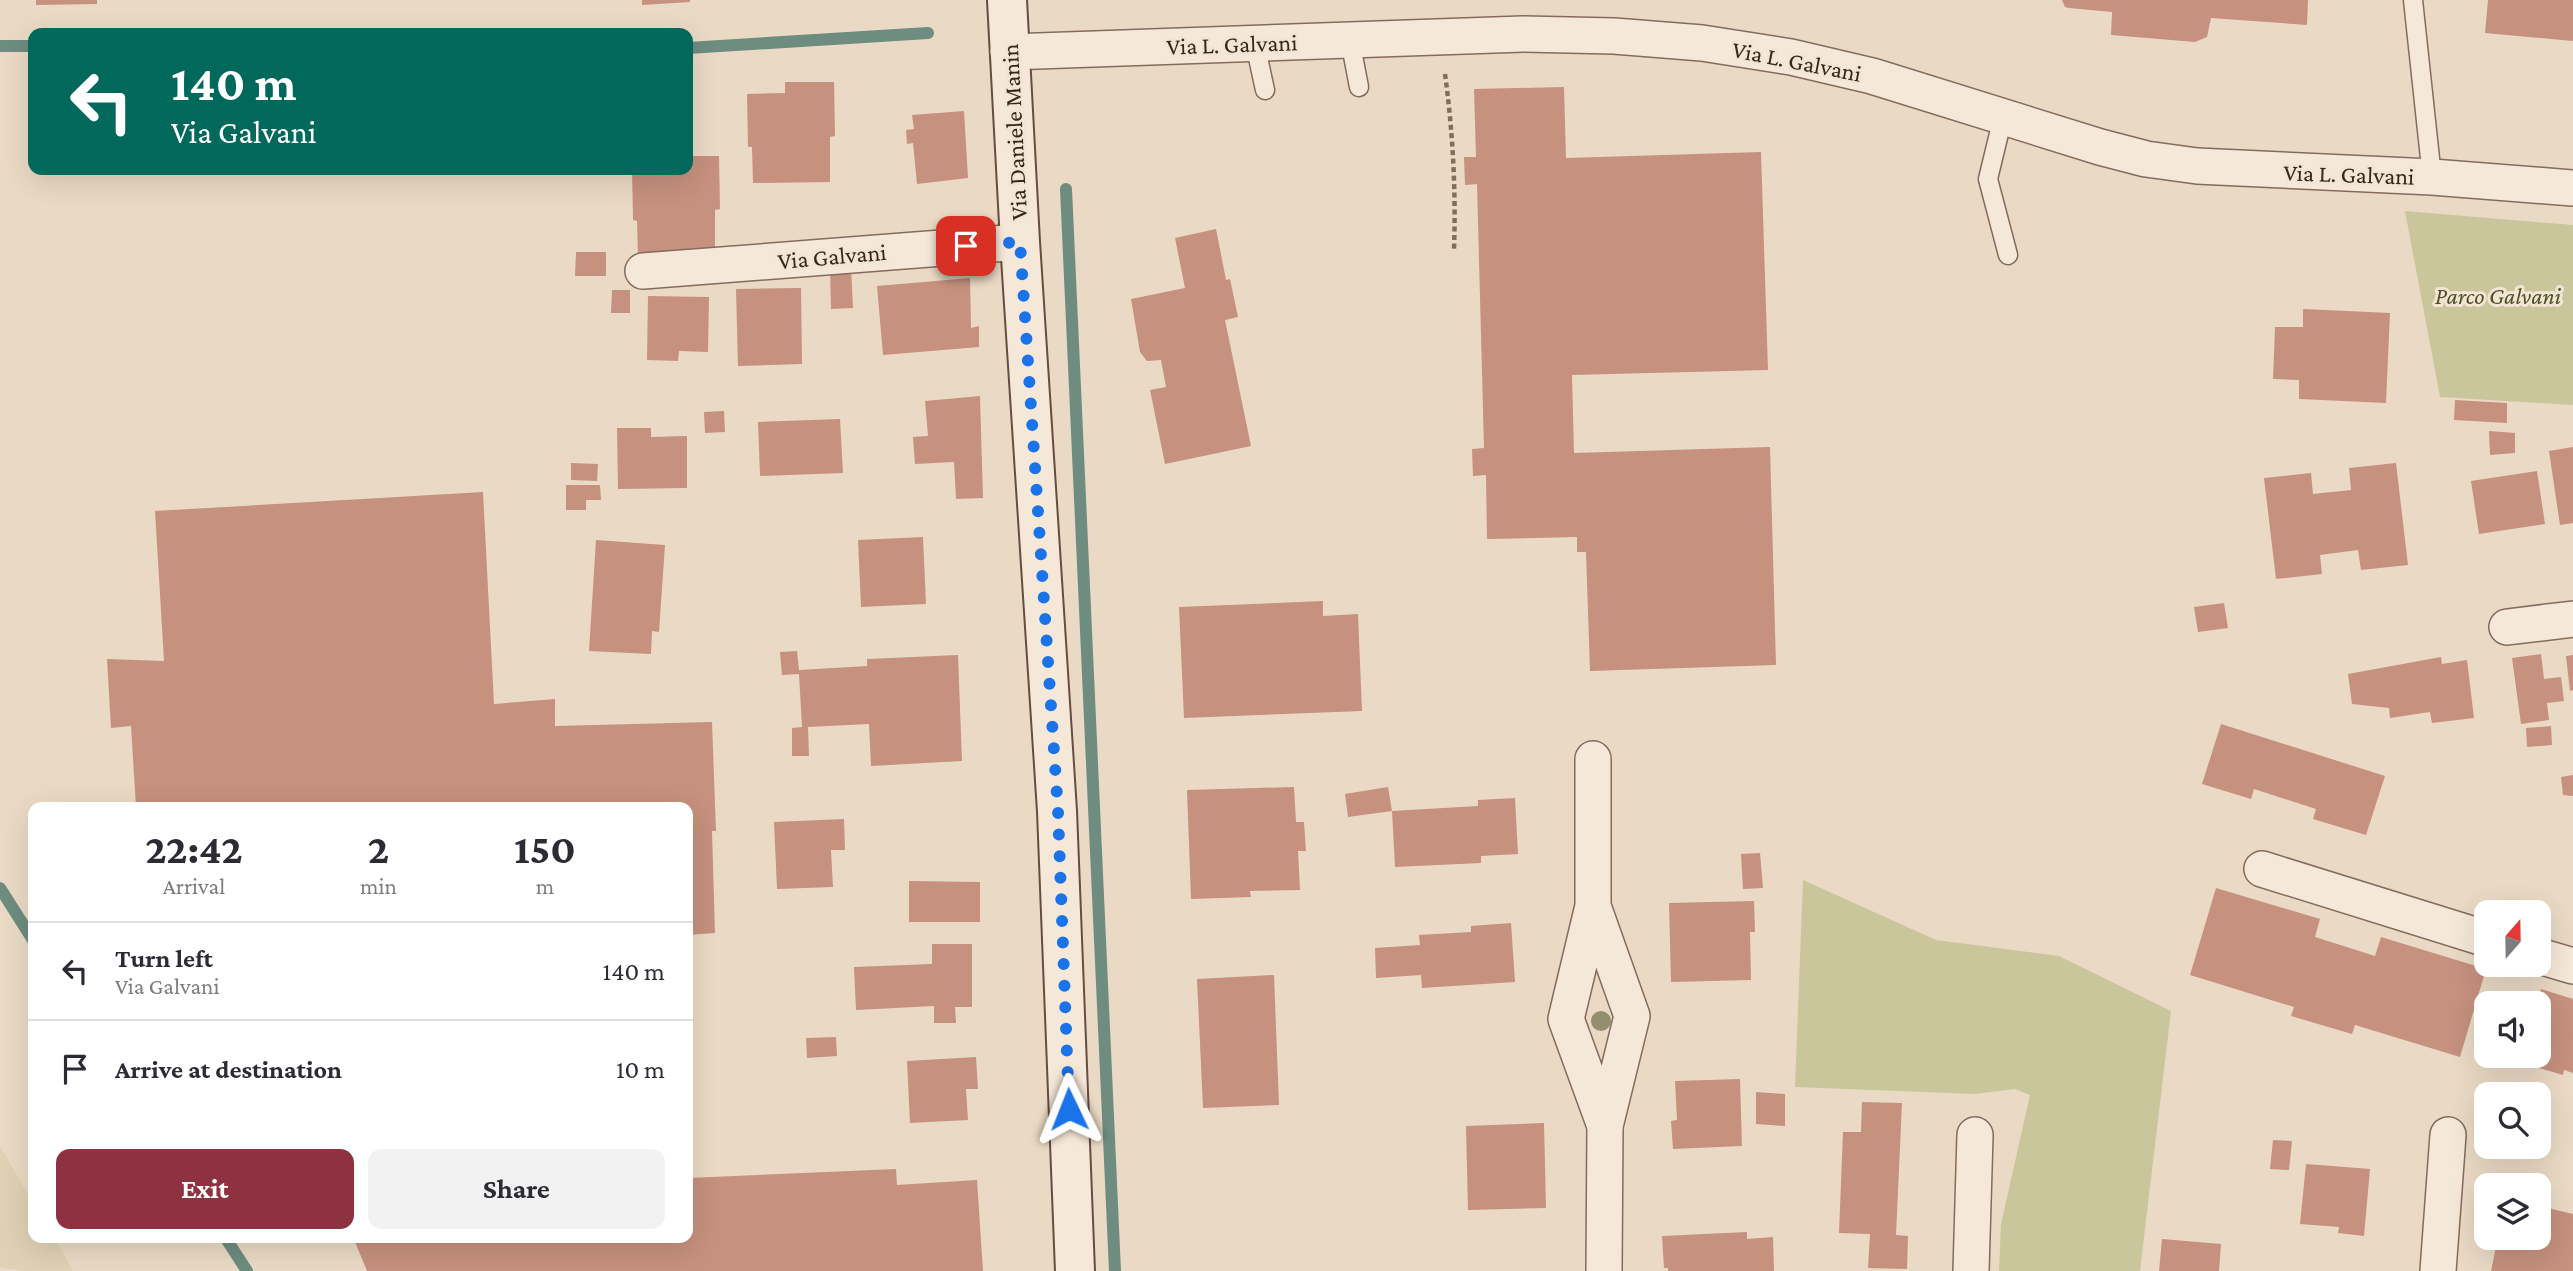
<!DOCTYPE html>
<style>
:root{--surface:#fff;--page:#f2f2f3;--text:#2b2b33;--muted:#7c7c81;--line:#e1e1e2;--accent:#8e3140}
body{margin:0;font-family:"Crimson Pro",serif;background:var(--page);color:var(--text);height:100vh;display:flex;flex-direction:column;font-size:26px;white-space:nowrap}
*{box-sizing:border-box;margin:0}
p{font-size:23px;color:var(--muted)}
.icon{flex:none;width:38px;height:38px;fill:none;stroke:currentColor;stroke-width:2;stroke-linecap:round;stroke-linejoin:round}
.map{position:relative;flex:1;overflow:hidden}
.side{position:absolute;left:28px;top:802px;width:665px;height:441px;display:flex;flex-direction:column;background:var(--surface);border-radius:14px;box-shadow:0 7px 28px #0002}
.side>*{flex:none}
.guide{position:absolute;left:28px;top:28px;width:665px;height:147px;border-radius:14px;box-shadow:0 7px 28px #0002;background:#00695c;color:#fff;overflow:hidden}
.needle{width:46px;rotate:20deg}
.controls{position:absolute;left:2474px;top:900px;display:grid;gap:14px}
.controls a{display:grid;place-items:center;width:77px;height:77px;border-radius:14px;background:var(--surface);box-shadow:0 7px 28px #0002;font-size:35px}
.pin{position:absolute;display:grid;place-items:center;width:60px;height:60px;color:#fff;margin:-30px;border-radius:14px;box-shadow:0 4px 10px #0006}
.me{position:absolute;width:77px;margin:-38px;rotate:358deg;stroke-linejoin:round;filter:drop-shadow(0 0 5px #0008)}
.turn{display:flex;align-items:center;gap:24px;height:147px;padding:0 28px;font-size:32px}
.turn .icon{width:91px;height:91px;stroke-width:2.5}
.turn b{display:block;font-size:49px;line-height:60px}
.eta{display:flex;justify-content:space-evenly;align-items:center;height:119px;text-align:center}
.eta b{font-size:42px;font-weight:700;line-height:49px}
.action{display:flex;gap:14px;margin-top:auto;padding:14px 28px}
.action a{flex:1;height:80px;border-radius:14px;background:var(--accent);color:#fff;font-size:28px;font-weight:700;line-height:80px;text-align:center}
.action a+a{background:var(--page);color:var(--text)}
ul{padding:0;list-style:none}
li{display:flex;align-items:center;gap:21px;height:98px;padding:0 28px;border-top:2px solid var(--line)}
li div{flex:1}
li b{display:block;font-size:26px}
li em{font-style:normal}
.map>svg:first-child{display:block}
.farmland{fill:#dfd1b3}
.green{fill:#c8c69a}
.lines{fill:none;stroke-linecap:round;stroke-linejoin:round}
.stream{stroke:#6e8c80;stroke-width:12}
.building{fill:#c6917e}
.lane-casing{stroke:#846b5d;stroke-width:21}
.street-casing{stroke:#846b5d;stroke-width:38}
.secondary-casing{stroke:#664d40;stroke-width:42}
.path{stroke:#846b5d;stroke-width:4.5;stroke-dasharray:5 3.5;stroke-linecap:butt}
.lane{stroke:#f6e8d8;stroke-width:18}
.street{stroke:#f6e8d8;stroke-width:35}
.secondary{stroke:#f6e8d8;stroke-width:38}
.tree{fill:#938e6e}
.route{stroke:#1a73e8;stroke-width:12;stroke-dasharray:0 21.6}
.labels{text-anchor:middle;dominant-baseline:central;stroke-width:6;stroke-linejoin:round;paint-order:stroke}
.street-label{font-size:24px;fill:#35271f;stroke:#f3e5d4}
.park-label{font-size:24px;font-style:italic;fill:#4c5027;stroke:#f3e5d4}
</style>
<div class="map">
<svg width="2573" height="1271" viewBox="0 0 2573 1271">
<rect width="100%" height="100%" fill="#eadac5"/>
<polygon class="farmland" points="0,1146 33,1203 33,1237 54,1237 73,1271 24,1271 0,1267"/>
<g class="green">
<polygon points="2405,211 2573,225 2573,405 2440,397"/>
<polygon points="1803,880 1936,940 2059,956 2171,1011 2140,1271 1999,1271 2001,1224 2030,1095 2015,1089 1975,1094 1795,1087"/>
</g>
<g class="lines">
<g class="stream">
<polyline points="0,46 33,46"/>
<polyline points="688,48 928,33"/>
<polyline points="1066,189 1115,1271"/>
<polyline points="0,888 33,940"/>
<polyline points="225,1237 247,1271"/>
</g>
</g>
<g class="building">
<polygon points="36,0 97,0 97,4 36,5"/>
<polygon points="642,0 690,0 690,2 642,5"/>
<polygon points="2062,0 2308,0 2307,25 2211,18 2207,37 2195,42 2111,35 2112,12 2069,8 2065,7"/>
<polygon points="2488,0 2573,0 2573,41 2485,33"/>
<polygon points="785,82 834,82 835,136 830,137 830,182 753,183 752,147 748,147 747,94 785,93"/>
<polygon points="1564,87 1566,158 1761,152 1768,370 1572,375 1574,453 1770,447 1776,665 1590,671 1586,552 1577,552 1577,537 1487,539 1486,475 1473,476 1472,449 1484,448 1477,184 1465,185 1464,157 1476,157 1474,89"/>
<polygon points="964,111 968,178 917,184 913,143 907,144 906,130 914,129 912,115"/>
<polygon points="688,156 719,156 720,209 715,210 715,255 638,256 637,221 633,220 632,170 688,170"/>
<polygon points="1216,229 1226,280 1230,279 1238,317 1225,320 1251,446 1165,464 1150,390 1166,387 1161,360 1147,361 1140,352 1131,299 1185,288 1175,238"/>
<polygon points="576,252 606,252 606,276 575,276"/>
<polygon points="830,266 851,266 853,308 831,309"/>
<polygon points="970,278 971,328 979,326 979,347 883,355 877,286"/>
<polygon points="801,288 802,364 738,366 736,289"/>
<polygon points="612,290 630,290 630,313 611,313"/>
<polygon points="648,296 709,297 708,352 679,351 678,361 647,360"/>
<polygon points="2303,309 2390,313 2386,403 2299,399 2299,380 2273,379 2275,327 2303,327"/>
<polygon points="980,396 983,498 956,499 954,462 915,464 913,437 928,436 925,401"/>
<polygon points="2455,400 2507,403 2507,423 2454,420"/>
<polygon points="724,411 725,432 705,433 704,412"/>
<polygon points="840,419 843,473 760,476 758,422"/>
<polygon points="617,428 651,428 651,437 687,436 687,488 618,489"/>
<polygon points="2489,431 2515,433 2515,453 2490,455"/>
<polygon points="2573,447 2573,523 2560,525 2549,451"/>
<polygon points="571,463 598,464 597,481 571,480"/>
<polygon points="2396,463 2408,565 2361,570 2358,550 2320,555 2322,574 2276,579 2264,478 2311,473 2313,494 2351,490 2349,468"/>
<polygon points="2537,471 2545,524 2479,534 2471,481"/>
<polygon points="566,485 600,485 601,500 586,500 586,510 566,510"/>
<polygon points="483,492 494,704 555,699 555,726 712,722 716,831 712,831 715,933 688,935 688,807 136,807 131,726 111,728 107,659 164,661 155,511"/>
<polygon points="923,537 926,604 861,607 858,540"/>
<polygon points="596,540 665,545 659,632 652,631 651,654 589,651"/>
<polygon points="1323,601 1323,616 1358,614 1362,711 1184,718 1179,607"/>
<polygon points="2224,603 2228,628 2198,632 2194,607"/>
<polygon points="797,651 799,670 867,666 867,659 958,655 962,761 871,766 869,724 808,727 809,756 792,756 792,728 802,727 799,674 782,675 780,652"/>
<polygon points="2541,654 2544,679 2561,677 2564,701 2547,703 2549,720 2521,724 2512,658"/>
<polygon points="2573,655 2573,690 2570,691 2566,656"/>
<polygon points="2441,657 2442,664 2467,660 2474,718 2432,723 2430,712 2390,718 2389,708 2352,704 2348,674"/>
<polygon points="2221,724 2385,776 2366,835 2313,819 2316,809 2254,789 2251,799 2202,784"/>
<polygon points="2551,726 2552,745 2527,747 2526,728"/>
<polygon points="2573,775 2573,796 2563,795 2561,777"/>
<polygon points="1294,787 1296,822 1304,822 1306,851 1298,851 1300,890 1250,891 1251,897 1191,899 1187,790"/>
<polygon points="1388,787 1392,811 1478,806 1478,800 1515,798 1518,854 1481,856 1481,863 1395,867 1392,811 1348,817 1345,794"/>
<polygon points="844,819 845,850 831,850 833,887 777,889 774,822"/>
<polygon points="1760,853 1763,888 1743,889 1741,854"/>
<polygon points="909,881 980,882 980,922 909,922"/>
<polygon points="2216,888 2320,919 2315,937 2375,956 2381,937 2486,969 2460,1057 2355,1025 2352,1034 2291,1016 2294,1007 2190,975"/>
<polygon points="1754,901 1755,932 1750,932 1751,980 1671,982 1669,903"/>
<polygon points="1511,923 1515,982 1422,988 1421,975 1376,978 1375,948 1420,945 1419,935 1471,932 1471,926"/>
<polygon points="932,944 972,944 972,1007 955,1007 956,1023 934,1023 934,1006 856,1010 854,967 932,964"/>
<polygon points="1274,975 1279,1105 1203,1108 1197,979"/>
<polygon points="2541,989 2573,999 2573,1073 2564,1070 2563,1075 2518,1062 2520,1055 2539,1055 2539,1003 2537,1003"/>
<polygon points="836,1037 837,1056 807,1058 806,1038"/>
<polygon points="976,1057 978,1089 966,1089 968,1120 910,1123 907,1061"/>
<polygon points="1740,1079 1742,1146 1673,1149 1671,1121 1677,1120 1675,1081"/>
<polygon points="1756,1092 1785,1094 1785,1126 1756,1124"/>
<polygon points="1862,1102 1902,1103 1896,1235 1908,1236 1907,1269 1868,1268 1870,1234 1839,1233 1843,1132 1861,1132"/>
<polygon points="1544,1123 1546,1208 1468,1210 1466,1126"/>
<polygon points="2273,1140 2292,1141 2289,1170 2270,1169"/>
<polygon points="2306,1164 2370,1169 2364,1236 2338,1233 2339,1227 2300,1224"/>
<polygon points="896,1169 897,1185 977,1180 983,1271 367,1271 353,1237 688,1237 688,1178"/>
<polygon points="2539,1206 2573,1214 2573,1271 2491,1271 2498,1237 2539,1237"/>
<polygon points="1747,1232 1747,1239 1773,1237 1774,1271 1668,1271 1668,1268 1664,1268 1662,1236"/>
<polygon points="2162,1239 2221,1244 2219,1271 2159,1271"/>
</g>
<g class="lines">
<defs>
<g id="lane">
<polyline points="2413,0 2432,177"/>
<polyline points="1350,40 1359,87"/>
<polyline points="1255,44 1265,90"/>
<polyline points="2003,117 1988,179 2008,255"/>
</g>
<g id="street">
<polyline points="1008,52 1523,34 1614,36 1702,43 1791,57 1872,76 2100,147 2146,159 2197,166 2432,177 2573,188"/>
<polyline points="643,271 1020,242"/>
<polyline points="2507,627 2573,619"/>
<polyline points="1593,759 1593,906 1566,1019 1605,1126 1632,1016 1593,906"/>
<polyline points="2262,869 2487,939"/>
<polyline points="2539,956 2573,966"/>
<polyline points="1604,1271 1605,1126"/>
<polyline points="1971,1271 1975,1135"/>
<polyline points="2438,1271 2448,1135"/>
</g>
<polyline id="secondary" points="1007,0 1020,242 1057,811 1075,1271"/>
</defs>
<use href="#lane" class="lane-casing"/>
<use href="#street" class="street-casing"/>
<use href="#secondary" class="secondary-casing"/>
<path class="path" d="M1445,74C1453,133 1456,191 1454,250"/>
<use href="#lane" class="lane"/>
<use href="#street" class="street"/>
<use href="#secondary" class="secondary"/>
</g>
<circle class="tree" cx="1601" cy="1021" r="10"/>
<g class="lines">
<polyline class="route" points="966,246 1020,242 1058,811 1069,1109"/>
</g>
<g class="labels">
<g class="street-label">
<text transform="translate(1232 44) rotate(-2)">Via L. Galvani</text>
<text transform="translate(1797 61) rotate(11)">Via L. Galvani</text>
<text transform="translate(1014 132) rotate(-93)">Via Daniele Manin</text>
<text transform="translate(2349 174) rotate(2)">Via L. Galvani</text>
<text transform="translate(832 256) rotate(-5)">Via Galvani</text>
</g>
<g class="park-label">
<text x="2498" y="295">Parco Galvani</text>
</g>
</g>
</svg>
<div class="controls">
<a><svg class="needle" viewBox="-14 -14 28 28"><path d="M0-13l5 13h-10z" fill="#e53935"/><path d="M0 13l5-13h-10z" fill="#7c7c81"/></svg></a>
<a><svg class="icon" aria-label="sound" viewBox="0 0 24 24"><path d="M4 9h4l5-4v14l-5-4H4zM17 9q2 3 0 6"/></svg></a>
<a><svg class="icon" aria-label="search" viewBox="0 0 24 24"><circle cx="10" cy="10" r="6"/><path d="M15 15l6 6"/></svg></a>
<a><svg class="icon" aria-label="layers" viewBox="0 0 24 24"><path d="M12 4l9 5-9 5-9-5zM3 14l9 5 9-5"/></svg></a>
</div>
<div class="pin" style="left:966px;top:246px;background:#d93025"><svg class="icon" aria-label="arrive" viewBox="0 0 24 24"><path d="M6 21V4h12l-3 4 3 4H6"/></svg></div>
<svg class="me" style="left:1069px;top:1109px" viewBox="-20 -20 40 40"><path d="M0-17L14 15 0 8-14 15z" fill="#1a73e8" stroke="#fff" stroke-width="4"/></svg>
<div class="guide">
<div class="turn"><svg class="icon" aria-label="left" viewBox="0 0 24 24"><path d="M17 20v-9H6M10 6l-5 5 5 5"/></svg><div><b>140 m</b>Via Galvani</div></div>
</div>
<section class="side">
<div class="eta">
<div><b>22:42</b><p>Arrival</p></div>
<div><b>2</b><p>min</p></div>
<div><b>150</b><p>m</p></div>
</div>
<ul>
<li><svg class="icon" aria-label="left" viewBox="0 0 24 24"><path d="M17 20v-9H6M10 6l-5 5 5 5"/></svg><div><b>Turn left</b><p>Via Galvani</p></div><em>140 m</em></li>
<li><svg class="icon" aria-label="arrive" viewBox="0 0 24 24"><path d="M6 21V4h12l-3 4 3 4H6"/></svg><div><b>Arrive at destination</b></div><em>10 m</em></li>
</ul>
<div class="action"><a>Exit</a><a>Share</a></div>
</section>
</div>
